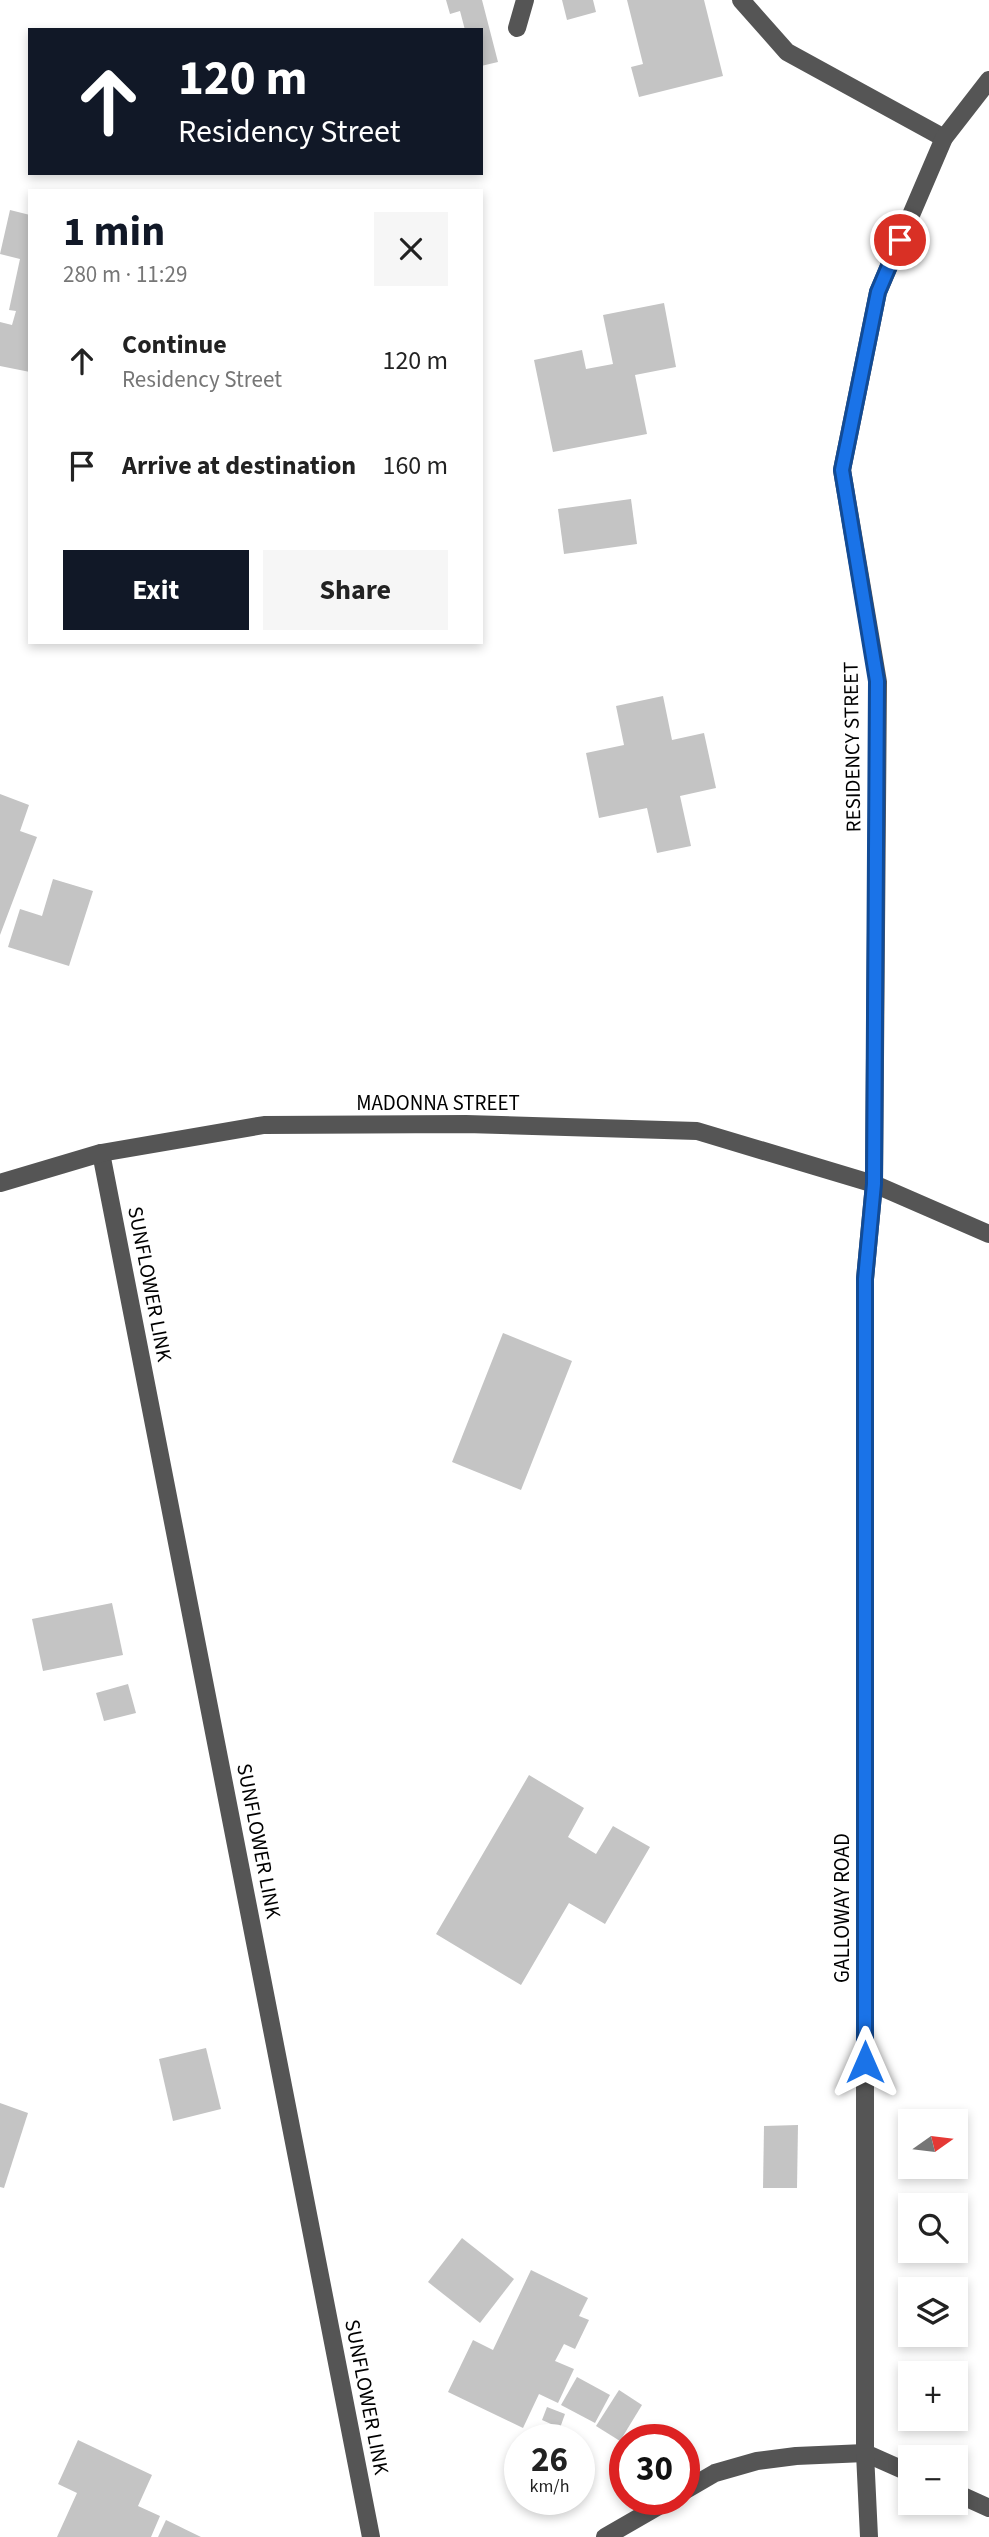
<!DOCTYPE html>
<meta charset="utf-8">
<style>
:root{--surface:#fff;--page:#f6f6f6;--text:#222;--muted:#767676;--accent:#111827}
body{margin:0;font-family:"Source Sans 3",sans-serif;background:var(--page);color:var(--text);height:100vh;display:flex;flex-direction:column;font-size:26px;white-space:nowrap}
*{box-sizing:border-box;margin:0}
p{font-size:23px;color:var(--muted)}
.icon{flex:none;width:38px;height:38px;fill:none;stroke:currentColor;stroke-width:2;stroke-linecap:round;stroke-linejoin:round}
.map{position:relative;flex:1;overflow:hidden}
.side{position:absolute;left:28px;top:189px;width:455px;height:455px;display:flex;flex-direction:column;background:var(--surface);border-radius:0px;box-shadow:0 4px 10px #0003}
.side>*{flex:none}
.hud{position:absolute;left:28px;top:28px;width:455px;height:147px;border-radius:0px;box-shadow:0 4px 10px #0003;background:#111827;color:#fff;overflow:hidden}
.needle{width:46px;rotate:76deg}
.fabs{position:absolute;left:898px;top:2109px;display:grid;gap:14px}
.fabs a{display:grid;place-items:center;width:70px;height:70px;border-radius:0px;background:var(--surface);box-shadow:0 4px 10px #0003;font-size:35px}
.speed{position:absolute;left:504px;top:2424px;display:flex;gap:14px;font-size:35px;font-weight:700;text-align:center}
.speed>*{display:grid;place-content:center;width:91px;height:91px;border-radius:50%;background:var(--surface);box-shadow:0 4px 10px #0003;line-height:1}
.speed small{font-size:18px;font-weight:400}
.speed .limit{border:10px solid #d22;background:#fff;color:#111}
.pin{position:absolute;display:grid;place-items:center;width:60px;height:60px;color:#fff;margin:-30px;border:4px solid #fff;border-radius:50%;box-shadow:0 2px 7px #0007}
.me{position:absolute;width:77px;margin:-38px;rotate:0deg;stroke-linejoin:round;filter:drop-shadow(0 0 5px #0008)}
.turn{display:flex;align-items:center;gap:24px;height:147px;padding:0 35px;font-size:32px}
.turn .icon{width:91px;height:91px;stroke-width:2.5}
.turn b{display:block;font-size:49px;line-height:60px}
.round{display:grid;place-items:center;flex:none;width:74px;height:74px;border-radius:0px;background:var(--page)}
.headline{display:flex;align-items:center;justify-content:space-between;height:119px;padding:0 35px}
h1{font-size:42px;font-weight:700;line-height:52px;color:var(--accent)}
.cta{display:flex;gap:14px;margin-top:auto;padding:14px 35px}
.cta a{flex:1;height:80px;border-radius:0px;background:var(--accent);color:#fff;font-size:28px;font-weight:700;line-height:80px;text-align:center}
.cta a+a{background:var(--page);color:var(--text)}
ul{padding:0;list-style:none}
li{display:flex;align-items:center;gap:21px;height:105px;padding:0 35px}
li div{flex:1}
li b{display:block;font-size:26px}
li em{font-style:normal}
.map>svg:first-child{display:block}
.building{fill:#c4c4c4}
.lines{fill:none;stroke-linecap:round;stroke-linejoin:round}
.minor{stroke:#555;stroke-width:18}
.route-casing{stroke:#114b97;stroke-width:18}
.route{stroke:#1a73e8;stroke-width:12}
.labels{text-anchor:middle;dominant-baseline:central;stroke-width:5;stroke-linejoin:round;paint-order:stroke}
.street-label{font-size:21px;fill:#000;stroke:#fff}
</style>
<div class="map">
<svg width="989" height="2537" viewBox="0 0 989 2537">
<rect width="100%" height="100%" fill="#fff"/>
<g class="building">
<polygon points="446,0 482,0 498,62 481,66 481,30 465,30 460,11 450,14"/>
<polygon points="562,0 593,0 596,12 567,20"/>
<polygon points="627,0 704,0 723,76 639,97 631,67 643,64"/>
<polygon points="10,210 30,215 30,372 0,366 0,322 12,325 16,311 9,310 20,259 0,254"/>
<polygon points="664,303 676,367 635,375 647,434 553,452 534,360 582,350 586,369 613,364 603,315"/>
<polygon points="631,499 637,544 564,554 558,509"/>
<polygon points="663,696 672,740 704,733 716,788 680,796 691,846 657,853 647,808 599,818 586,753 624,745 616,706"/>
<polygon points="0,794 29,805 20,831 37,837 0,935"/>
<polygon points="53,879 93,891 69,966 8,947 20,909 42,916"/>
<polygon points="503,1333 572,1361 521,1490 452,1462"/>
<polygon points="112,1603 123,1655 43,1671 32,1619"/>
<polygon points="128,1684 136,1713 104,1721 96,1693"/>
<polygon points="529,1775 584,1808 568,1837 596,1854 613,1826 650,1847 605,1924 569,1903 521,1985 436,1934"/>
<polygon points="206,2048 221,2109 173,2121 159,2059"/>
<polygon points="0,2103 28,2113 4,2188 0,2187"/>
<polygon points="798,2125 797,2188 763,2188 764,2126"/>
<polygon points="462,2238 514,2279 480,2323 428,2282"/>
<polygon points="531,2270 588,2298 579,2316 589,2320 575,2349 564,2344 555,2361 574,2369 558,2403 539,2394 523,2428 448,2392 473,2340 493,2350"/>
<polygon points="577,2377 610,2395 595,2423 561,2405"/>
<polygon points="619,2390 642,2405 620,2441 596,2426"/>
<polygon points="547,2407 565,2414 560,2428 542,2420"/>
<polygon points="78,2440 152,2475 138,2506 160,2516 151,2537 57,2537 77,2493 58,2484"/>
<polygon points="166,2520 201,2537 158,2537"/>
</g>
<g class="lines">
<g class="minor">
<polyline points="741,0 787,52 944,138"/>
<polyline points="517,28 525,0"/>
<polyline points="101,1153 371,2537"/>
<polyline points="0,1183 101,1153 264,1125 466,1124 697,1131 874,1184 989,1234"/>
<polyline points="684,2491 715,2473 757,2461 796,2456 865,2453 910,2473"/>
<polyline points="956,2493 989,2508"/>
<polyline points="605,2537 671,2499"/>
<polyline points="869,2537 865,2453 865,1279 874,1184 878,682 842,470 878,292 944,138 989,80"/>
</g>
</g>
<g class="lines">
<defs>
<polyline id="route" points="865,2062 865,1279 874,1184 877,681 842,470 878,292 900,240"/>
</defs>
<use href="#route" class="route-casing"/>
<use href="#route" class="route"/>
</g>
<g class="labels">
<g class="street-label">
<text transform="translate(852 747) rotate(-91)">RESIDENCY STREET</text>
<text x="438" y="1103">MADONNA STREET</text>
<text transform="translate(150 1284) rotate(79)">SUNFLOWER LINK</text>
<text transform="translate(259 1841) rotate(79)">SUNFLOWER LINK</text>
<text transform="translate(842 1908) rotate(-90)">GALLOWAY ROAD</text>
<text transform="translate(367 2397) rotate(79)">SUNFLOWER LINK</text>
</g>
</g>
</svg>
<div class="fabs">
<a><svg class="needle" viewBox="-14 -14 28 28"><path d="M0-13l5 13h-10z" fill="#e53935"/><path d="M0 13l5-13h-10z" fill="#767676"/></svg></a>
<a><svg class="icon" aria-label="search" viewBox="0 0 24 24"><circle cx="10" cy="10" r="6"/><path d="M15 15l6 6"/></svg></a>
<a><svg class="icon" aria-label="layers" viewBox="0 0 24 24"><path d="M12 4l9 5-9 5-9-5zM3 14l9 5 9-5"/></svg></a>
<a>+</a>
<a>−</a>
</div>
<div class="speed"><div>26<small>km/h</small></div><div class="limit">30</div></div>
<div class="pin" style="left:900px;top:240px;background:#d93025"><svg class="icon" aria-label="arrive" viewBox="0 0 24 24"><path d="M6 21V4h12l-3 4 3 4H6"/></svg></div>
<svg class="me" style="left:865px;top:2062px" viewBox="-20 -20 40 40"><path d="M0-17L14 15 0 8-14 15z" fill="#1a73e8" stroke="#fff" stroke-width="4"/></svg>
<div class="hud">
<div class="turn"><svg class="icon" aria-label="ahead" viewBox="0 0 24 24"><path d="M12 20V5M6 11l6-6 6 6"/></svg><div><b>120 m</b>Residency Street</div></div>
</div>
<section class="side">
<div class="headline"><div><h1>1 min</h1><p>280 m · 11:29</p></div><a class="round"><svg class="icon" aria-label="close" viewBox="0 0 24 24"><path d="M6 6l12 12M18 6L6 18"/></svg></a></div>
<ul>
<li><svg class="icon" aria-label="ahead" viewBox="0 0 24 24"><path d="M12 20V5M6 11l6-6 6 6"/></svg><div><b>Continue</b><p>Residency Street</p></div><em>120 m</em></li>
<li><svg class="icon" aria-label="arrive" viewBox="0 0 24 24"><path d="M6 21V4h12l-3 4 3 4H6"/></svg><div><b>Arrive at destination</b></div><em>160 m</em></li>
</ul>
<div class="cta"><a>Exit</a><a>Share</a></div>
</section>
</div>
